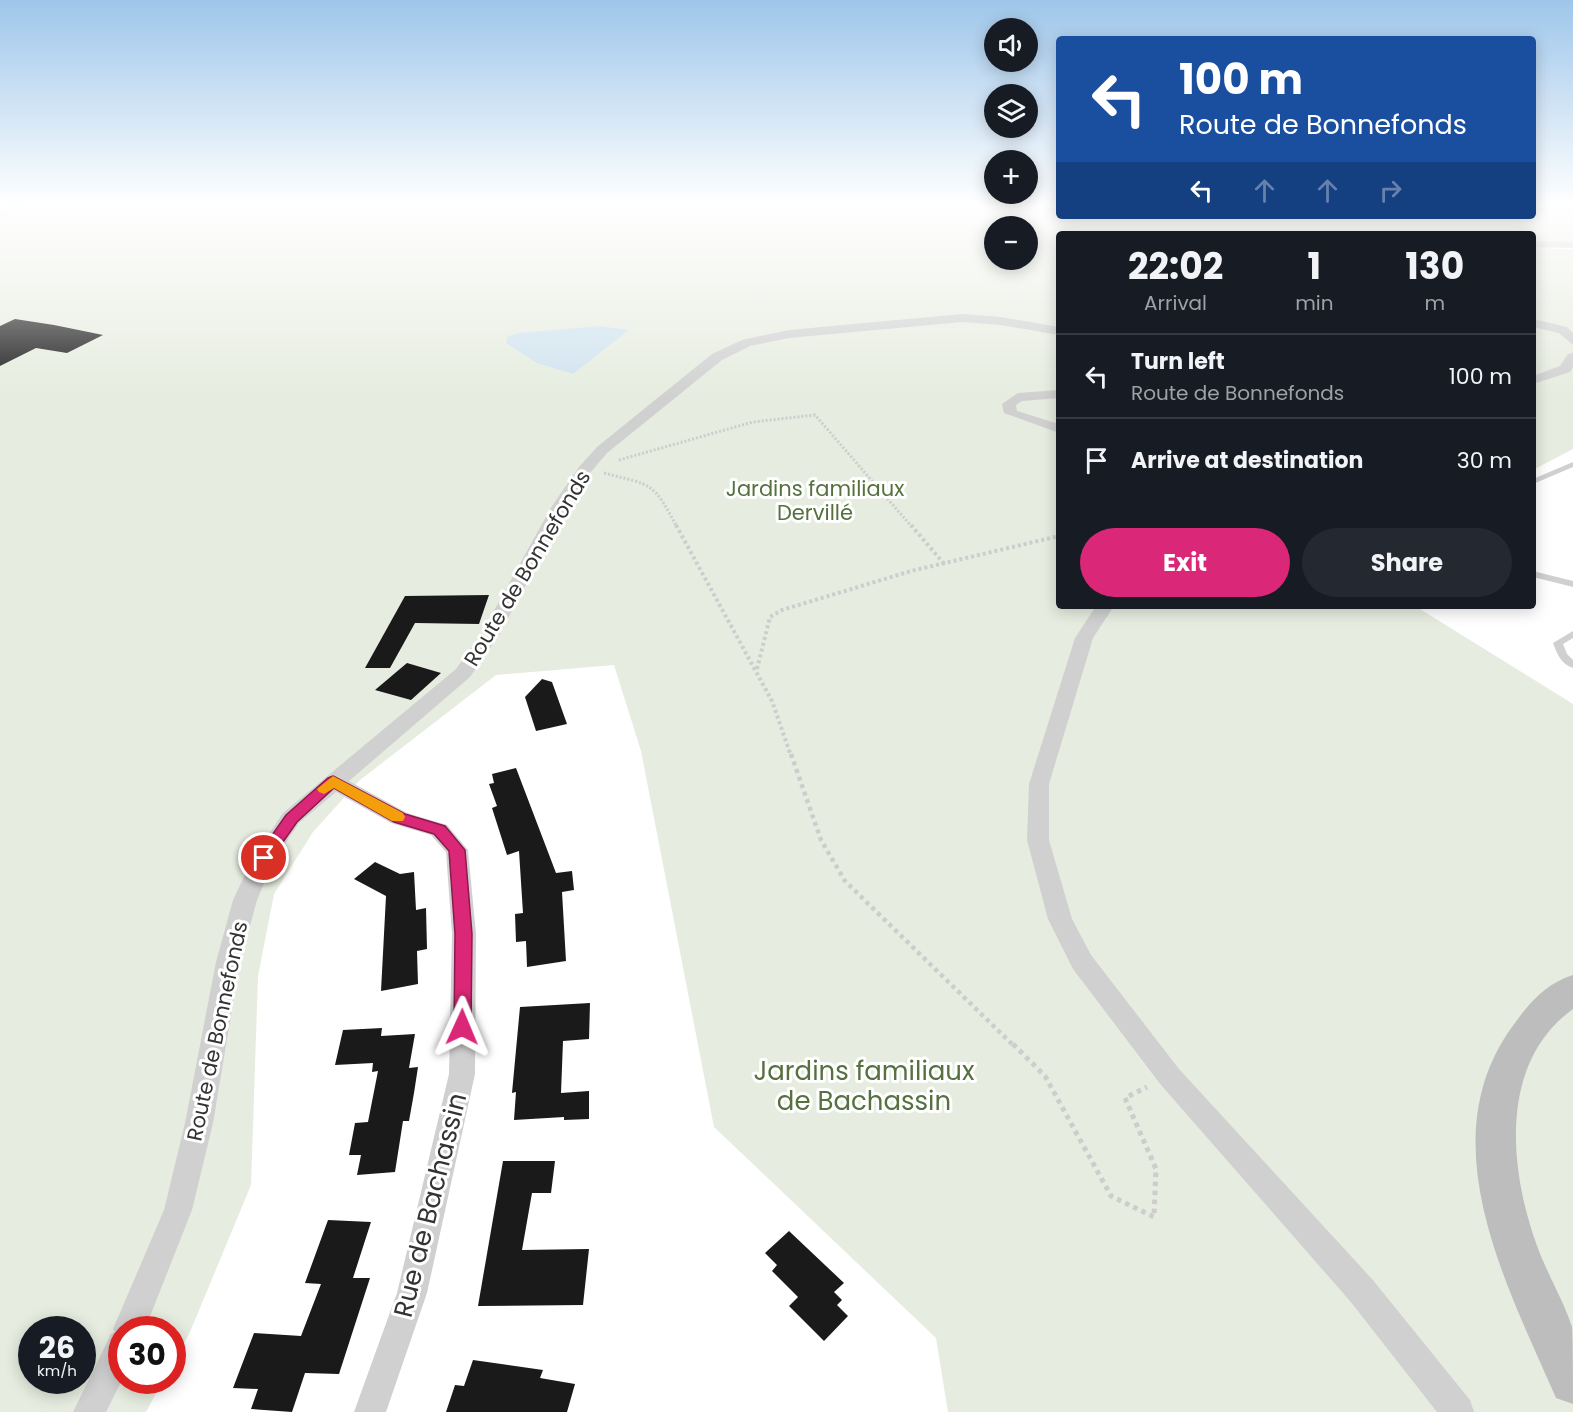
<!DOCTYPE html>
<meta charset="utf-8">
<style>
:root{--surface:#171b24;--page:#242831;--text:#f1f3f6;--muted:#9ea1a6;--line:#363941;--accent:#db2777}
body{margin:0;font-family:Poppins,sans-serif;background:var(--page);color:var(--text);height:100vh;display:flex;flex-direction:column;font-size:22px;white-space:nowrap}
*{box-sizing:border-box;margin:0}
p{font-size:20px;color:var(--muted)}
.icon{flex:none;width:33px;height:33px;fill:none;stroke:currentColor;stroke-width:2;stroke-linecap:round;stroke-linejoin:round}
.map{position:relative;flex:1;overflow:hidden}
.panel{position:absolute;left:1056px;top:231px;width:480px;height:378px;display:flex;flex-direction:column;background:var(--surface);border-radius:6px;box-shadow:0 3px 15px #0003}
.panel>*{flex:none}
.guide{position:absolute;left:1056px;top:36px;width:480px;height:183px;border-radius:6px;box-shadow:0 3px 15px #0003;background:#1a4fa0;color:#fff;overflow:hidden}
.controls{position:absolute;left:984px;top:18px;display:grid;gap:12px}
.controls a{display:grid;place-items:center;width:54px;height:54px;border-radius:50%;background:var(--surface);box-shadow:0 3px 15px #0003;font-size:30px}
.speed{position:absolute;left:18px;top:1316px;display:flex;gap:12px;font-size:30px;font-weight:700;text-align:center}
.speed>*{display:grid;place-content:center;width:78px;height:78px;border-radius:50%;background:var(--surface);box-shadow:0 3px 15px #0003;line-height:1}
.speed small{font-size:15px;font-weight:400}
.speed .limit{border:9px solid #d22;background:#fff;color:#111}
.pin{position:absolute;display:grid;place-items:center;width:51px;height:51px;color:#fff;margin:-26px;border:3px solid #fff;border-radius:50%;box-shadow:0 2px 6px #0007}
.me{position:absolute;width:66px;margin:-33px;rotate:1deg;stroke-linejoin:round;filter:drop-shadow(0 0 4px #0008)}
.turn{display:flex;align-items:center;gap:21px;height:126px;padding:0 24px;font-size:27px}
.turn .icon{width:78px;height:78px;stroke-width:2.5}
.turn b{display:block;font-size:42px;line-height:51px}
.lanes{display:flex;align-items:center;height:57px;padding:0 24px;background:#0003;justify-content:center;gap:30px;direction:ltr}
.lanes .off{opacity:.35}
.eta{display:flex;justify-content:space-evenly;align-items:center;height:102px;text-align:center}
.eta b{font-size:36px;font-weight:700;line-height:42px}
.primary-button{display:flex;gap:12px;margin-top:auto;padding:12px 24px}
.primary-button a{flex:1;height:69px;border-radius:36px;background:var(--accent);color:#fff;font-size:24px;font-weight:700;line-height:69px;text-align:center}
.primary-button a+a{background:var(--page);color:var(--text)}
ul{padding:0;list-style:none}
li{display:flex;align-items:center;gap:18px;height:84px;padding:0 24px;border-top:2px solid var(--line)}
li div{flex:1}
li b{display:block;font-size:22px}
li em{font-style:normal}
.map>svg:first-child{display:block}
.green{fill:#e6ecdf;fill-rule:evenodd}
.water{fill:#cfe2ee}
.building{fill:#1a1a1a}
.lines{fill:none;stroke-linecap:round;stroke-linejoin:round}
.path-far3{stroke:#cdcdcd;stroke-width:3;stroke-dasharray:2 2;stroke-linecap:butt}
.path-far2{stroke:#cdcdcd;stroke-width:4;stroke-dasharray:3 3;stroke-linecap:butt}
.path-far1{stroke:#cdcdcd;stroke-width:4.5;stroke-dasharray:4 4;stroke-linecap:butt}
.path{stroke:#cdcdcd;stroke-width:5;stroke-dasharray:4.5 4.5;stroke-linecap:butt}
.service{fill:#d0d0d0;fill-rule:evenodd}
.minor{fill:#d0d0d0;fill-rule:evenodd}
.tertiary{fill:#d0d0d0;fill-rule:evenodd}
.secondary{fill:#bdbdbd;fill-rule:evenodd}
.route{fill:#db2777;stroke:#8e194d;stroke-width:1.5}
.slow{fill:#f59e0b}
.labels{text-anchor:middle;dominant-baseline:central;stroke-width:6;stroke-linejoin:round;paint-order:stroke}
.park-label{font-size:21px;fill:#56703f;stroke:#fff}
.street-label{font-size:21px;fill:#333;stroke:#fff}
.near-park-label{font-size:26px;fill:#56703f;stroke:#fff}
.near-street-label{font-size:26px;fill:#333;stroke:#fff}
</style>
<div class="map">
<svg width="1573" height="1412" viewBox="0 0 1573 1412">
<rect width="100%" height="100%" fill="#fff"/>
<path class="green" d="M0,202H1059V216H1533V202H1573V246H1548L1551,249H1573V449L1533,470V234H1059V606H1415L1573,704V1412H948L936,1338L714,1127L641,751L614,665L496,675L360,780L313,832L274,894L258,976L251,1185L190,1332L173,1363L172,1329H122V1380H163L146,1412H0ZM994,226H1028V260H994ZM32,1329H82V1380H32Z"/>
<polygon class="water" points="600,326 629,330 573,374 537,363 506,343 507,337 518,333"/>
<g class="building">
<polygon points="15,319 54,325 103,335 67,353 36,348 0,366 0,326"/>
<polygon points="489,595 479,624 415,623 390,668 365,668 405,596"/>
<polygon points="407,663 441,673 411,700 375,690"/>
<polygon points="542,679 552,682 567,724 536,731 525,697"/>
<polygon points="516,768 556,873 572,871 574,890 562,892 566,961 527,967 526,941 516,942 515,914 523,913 519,851 507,855 492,808 497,806 489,784 494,783 492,774"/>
<polygon points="375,862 400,874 414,872 416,910 426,908 427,949 417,951 418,984 381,991 386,896 354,879"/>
<polygon points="590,1003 589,1039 563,1041 561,1093 589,1091 589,1119 564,1120 564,1117 514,1120 516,1092 512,1093 520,1007"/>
<polygon points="382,1028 381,1036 415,1034 409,1068 418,1067 414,1093 409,1121 403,1121 395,1172 357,1175 361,1155 349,1155 355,1123 368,1122 378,1071 372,1072 373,1063 335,1065 343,1030"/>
<polygon points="503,1161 555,1161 551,1193 532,1193 522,1250 589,1249 583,1305 478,1306"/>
<polygon points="328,1220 371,1222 353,1278 370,1278 339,1374 305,1373 292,1412 251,1409 258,1389 233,1388 254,1333 301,1336 321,1284 305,1283"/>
<polygon points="789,1231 844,1283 834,1292 842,1300 837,1305 848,1316 824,1341 789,1306 798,1297 772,1271 777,1265 765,1253"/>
<polygon points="473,1360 543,1370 540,1378 575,1384 567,1412 446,1412 455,1385 464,1386"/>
</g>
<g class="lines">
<g class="path-far3">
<polyline points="619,460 753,422 815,415 912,527"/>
<path d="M604,473C654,486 652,481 677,527"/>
</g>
<g class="path-far2">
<polyline points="676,525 772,701 791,756"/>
<polyline points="911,525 945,565"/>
<polyline points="757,669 770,617 782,610 911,571 1059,536"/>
</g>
<polyline class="path-far1" points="791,754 821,840 845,881 1014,1046"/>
<polyline class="path" points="1013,1044 1045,1076 1111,1196 1154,1217 1156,1169 1125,1098 1147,1087"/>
<g class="service">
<polygon points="1573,462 1573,467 1533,484 1533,479"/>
<polygon points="1533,571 1573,581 1573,587 1533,577"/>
<path d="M1573,631V638L1563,644L1567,654L1573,660V668C1561,664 1557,654 1553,643Z"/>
</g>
<g class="minor">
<polygon points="1533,241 1573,242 1573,248 1533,247"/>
<polygon points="962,314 1001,317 1059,327 1059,335 1001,325 962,322 789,338 750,346 722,360 607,453 590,473 568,506 499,635 470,677 349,781 407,813 447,825 468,850 476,934 475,1074 427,1293 386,1412 354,1412 397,1293 449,1074 452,934 446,852 431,835 391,823 336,792 299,823 274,860 257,900 240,962 213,1123 192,1210 145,1329 122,1329 122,1380 106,1412 73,1412 111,1334 115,1332 113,1329 164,1210 185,1123 216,962 233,900 253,858 283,813 456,669 481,634 552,506 579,467 597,447 712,354 742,340 789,330"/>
<polygon points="1533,319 1567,327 1573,333 1573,345 1559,333 1533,327"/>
<polygon points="1573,353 1573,367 1570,372 1533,384 1533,376 1560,366 1568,354"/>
<polygon points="1059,390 1059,398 1022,401 1016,405 1017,411 1059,424 1059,433 1004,413 1002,404 1018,393"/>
<polygon points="1096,606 1114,606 1093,638 1049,784 1049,840 1072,919 1091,955 1179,1069 1372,1279 1470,1400 1474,1412 1437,1412 1350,1301 1161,1085 1073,969 1048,919 1027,840 1029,784 1075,638"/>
</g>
<polygon class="tertiary" points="19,202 39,202 0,217 0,209"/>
<path class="secondary" d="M1573,975V1009C1499,1062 1509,1167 1536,1243C1546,1272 1563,1299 1572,1327C1573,1343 1573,1386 1573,1404L1556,1398C1507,1285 1429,1142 1512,1027C1529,1003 1545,984 1573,975Z"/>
</g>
<linearGradient id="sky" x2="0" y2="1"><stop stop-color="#9ec6ea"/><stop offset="0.51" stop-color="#fff"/><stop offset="1" stop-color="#fff" stop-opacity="0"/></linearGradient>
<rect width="1573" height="400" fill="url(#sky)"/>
<polygon class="route" points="333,776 405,814 445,826 465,850 472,934 471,1027 469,1032 462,1034 456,1032 454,1027 455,934 449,851 434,834 394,822 334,788 297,822 269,862 258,862 256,858 286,815 328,778"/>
<polygon class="slow" points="333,776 403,813 405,817 403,821 392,821 334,788 324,794 319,792 317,789"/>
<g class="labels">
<g class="park-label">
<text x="815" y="488">Jardins familiaux<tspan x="815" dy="24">Dervillé</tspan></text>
</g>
<g class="street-label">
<text transform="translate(527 568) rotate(-59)">Route de Bonnefonds</text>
<text transform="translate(217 1031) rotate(-78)">Route de Bonnefonds</text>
</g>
<g class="near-park-label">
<text x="864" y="1071">Jardins familiaux<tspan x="864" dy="30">de Bachassin</tspan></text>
</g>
<g class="near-street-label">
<text transform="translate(430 1205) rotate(-76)">Rue de Bachassin</text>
</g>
</g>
</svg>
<div class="controls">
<a><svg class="icon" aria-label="sound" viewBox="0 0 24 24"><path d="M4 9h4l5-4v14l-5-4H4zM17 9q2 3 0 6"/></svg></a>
<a><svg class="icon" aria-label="layers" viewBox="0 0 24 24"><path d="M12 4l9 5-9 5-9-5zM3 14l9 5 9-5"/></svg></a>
<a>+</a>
<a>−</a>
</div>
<div class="speed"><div>26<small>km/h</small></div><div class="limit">30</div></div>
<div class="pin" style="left:264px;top:858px;background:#d93025"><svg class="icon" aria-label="arrive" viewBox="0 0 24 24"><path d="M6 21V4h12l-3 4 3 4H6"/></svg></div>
<svg class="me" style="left:462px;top:1027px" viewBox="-20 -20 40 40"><path d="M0-17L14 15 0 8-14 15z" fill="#db2777" stroke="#fff" stroke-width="4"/></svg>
<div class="guide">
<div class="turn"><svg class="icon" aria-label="left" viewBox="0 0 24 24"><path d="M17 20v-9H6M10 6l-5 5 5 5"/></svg><div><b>100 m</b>Route de Bonnefonds</div></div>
<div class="lanes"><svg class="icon" aria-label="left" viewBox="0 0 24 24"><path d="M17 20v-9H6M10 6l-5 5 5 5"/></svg><svg class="icon off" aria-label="ahead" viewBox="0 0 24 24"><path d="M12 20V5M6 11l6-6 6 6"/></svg><svg class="icon off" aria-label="ahead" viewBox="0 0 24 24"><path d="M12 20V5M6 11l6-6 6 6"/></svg><svg class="icon off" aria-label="right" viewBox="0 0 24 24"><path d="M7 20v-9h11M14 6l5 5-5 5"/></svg></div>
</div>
<section class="panel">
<div class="eta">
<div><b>22:02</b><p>Arrival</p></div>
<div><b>1</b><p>min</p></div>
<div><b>130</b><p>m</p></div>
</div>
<ul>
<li><svg class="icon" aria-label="left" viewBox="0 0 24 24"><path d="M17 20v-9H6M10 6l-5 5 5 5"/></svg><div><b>Turn left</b><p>Route de Bonnefonds</p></div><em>100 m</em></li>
<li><svg class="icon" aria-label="arrive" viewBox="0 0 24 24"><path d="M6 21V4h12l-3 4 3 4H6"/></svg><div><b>Arrive at destination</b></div><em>30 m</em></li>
</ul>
<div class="primary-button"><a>Exit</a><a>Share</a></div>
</section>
</div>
